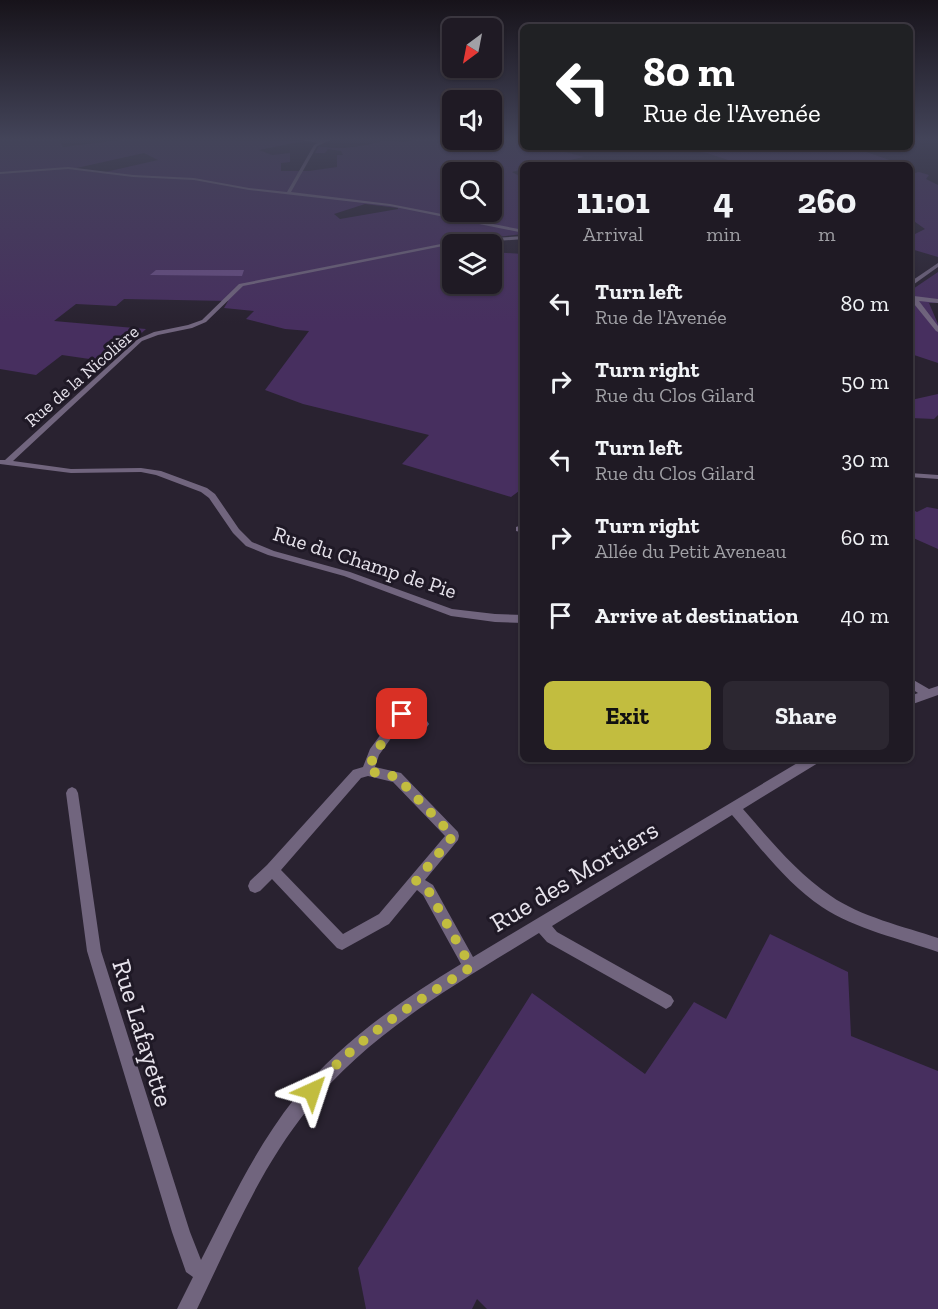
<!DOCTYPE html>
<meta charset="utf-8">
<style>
:root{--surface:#1f1a24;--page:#2c2731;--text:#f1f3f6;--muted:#a1a1a6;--line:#3c3841;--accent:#c2bd3f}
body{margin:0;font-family:"Zilla Slab",serif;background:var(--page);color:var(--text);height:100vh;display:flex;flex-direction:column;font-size:22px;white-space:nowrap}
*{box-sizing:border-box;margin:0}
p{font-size:20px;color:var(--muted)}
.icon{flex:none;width:33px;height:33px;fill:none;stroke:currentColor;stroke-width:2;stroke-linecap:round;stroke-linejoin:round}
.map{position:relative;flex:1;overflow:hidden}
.side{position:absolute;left:520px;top:162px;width:393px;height:600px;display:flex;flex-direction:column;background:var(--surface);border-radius:9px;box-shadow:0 2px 4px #0004,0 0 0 2px var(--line)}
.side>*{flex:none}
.hud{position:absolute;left:520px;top:24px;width:393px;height:126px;border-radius:9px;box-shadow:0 2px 4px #0004,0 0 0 2px var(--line);background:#202124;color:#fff;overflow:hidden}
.needle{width:39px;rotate:212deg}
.tools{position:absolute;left:442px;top:18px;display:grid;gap:12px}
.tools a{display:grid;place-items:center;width:60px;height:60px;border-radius:9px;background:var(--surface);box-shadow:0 2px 4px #0004,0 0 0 2px var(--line);font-size:30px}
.pin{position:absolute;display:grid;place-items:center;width:51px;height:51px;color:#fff;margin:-26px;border-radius:12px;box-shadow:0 3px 9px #0006}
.me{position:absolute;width:66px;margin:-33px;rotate:42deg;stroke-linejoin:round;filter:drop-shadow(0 0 4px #0008)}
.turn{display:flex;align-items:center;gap:21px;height:126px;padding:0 24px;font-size:27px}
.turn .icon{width:78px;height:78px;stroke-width:2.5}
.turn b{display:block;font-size:42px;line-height:51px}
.eta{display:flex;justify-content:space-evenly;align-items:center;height:102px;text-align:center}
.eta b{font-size:36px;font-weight:700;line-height:42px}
.cta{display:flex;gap:12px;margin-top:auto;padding:12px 24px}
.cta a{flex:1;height:69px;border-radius:9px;background:var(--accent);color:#111;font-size:24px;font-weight:700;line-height:69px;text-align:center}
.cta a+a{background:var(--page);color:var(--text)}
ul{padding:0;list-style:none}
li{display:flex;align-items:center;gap:18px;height:78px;padding:0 24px}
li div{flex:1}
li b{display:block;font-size:22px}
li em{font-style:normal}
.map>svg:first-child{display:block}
.green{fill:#472f5f;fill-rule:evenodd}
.water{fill:#6a4f86}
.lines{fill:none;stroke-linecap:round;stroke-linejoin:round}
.minor{fill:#71657e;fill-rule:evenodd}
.route{stroke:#c2bd3f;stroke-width:10;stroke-dasharray:0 18}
.labels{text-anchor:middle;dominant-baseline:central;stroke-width:6;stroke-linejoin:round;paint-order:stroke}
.far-street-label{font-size:18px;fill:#e7e3ec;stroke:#1f1926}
.street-label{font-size:21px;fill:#e7e3ec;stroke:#1f1926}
.near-street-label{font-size:26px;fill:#e7e3ec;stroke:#1f1926}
</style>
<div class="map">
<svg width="938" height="1309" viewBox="0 0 938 1309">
<rect width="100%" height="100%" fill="#292230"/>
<g class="green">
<path d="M0,140H59L63,147L121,140L303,141L259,150L272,155L290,153V162L281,163V171H309L337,167V155H343L341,151L328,149L325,153H315L319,146C340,151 361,146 380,142C391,139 401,145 413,140H511L523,142L524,147H546L584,157L545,165H524L523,169L512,172L523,178V234L456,242L458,244H453V284H492V252L523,254V488L511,497L402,464L429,435L303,404L265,390L309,331L285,329L246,319L254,311L224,308L228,301L124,299L116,306L76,304L54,321L146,329L110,362L62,355L36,375L0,369ZM144,153L158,160L101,173L72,169ZM453,172H492V212H453ZM365,204L398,208V209L340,219L334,214Z"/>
<polygon points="680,147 852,147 898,163 743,165 707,153 679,149"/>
<polygon points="919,172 929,175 926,179 938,185 938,257 911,249 911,236 925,229 911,219 911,174"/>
<polygon points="938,272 938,303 929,303 938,324 938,363 911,354 910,291"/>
<polygon points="938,394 938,415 934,419 911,418 911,400"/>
<polygon points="927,507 938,509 938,549 911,537 911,509 917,512"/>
<polygon points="770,934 848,972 851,1036 938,1071 938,1309 487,1309 477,1299 472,1309 366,1309 358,1268 532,993 645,1074 694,1002 726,1019"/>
</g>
<polygon class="water" points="156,270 244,270 242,276 150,275"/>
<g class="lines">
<g class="minor">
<polygon points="300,140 331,140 317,146 291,192 390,204 524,230 524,233 390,206 249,190 194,180 133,177 68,169 0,174 0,172 68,167 133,175 194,178 249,188 287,192 314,145 318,143"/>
<polygon points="524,236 524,239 453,244 243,286 206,322 192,328 158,335 142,341 13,461 71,469 141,468 161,471 207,488 215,494 239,529 252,542 274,551 350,572 452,609 495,614 524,615 524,623 495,622 451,616 344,576 268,555 246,546 233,533 209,498 201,492 156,475 141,472 71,473 0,464 0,460 5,460 138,339 154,332 188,325 202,320 239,284 461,240"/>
<polygon points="938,263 938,267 910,287 910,282"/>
<polygon points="914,296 938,299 938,303 919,301 938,326 938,332 936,331 910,299 910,297"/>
<polygon points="910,473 938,475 938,479 910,477"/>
<polygon points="519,526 524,527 524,533 516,531 516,527"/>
<polygon points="910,678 929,689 938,686 938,695 910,705 910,696 918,693 910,688"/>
<path d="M402,709L427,721L429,724L427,727L423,729L404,720L379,755L375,767L401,773L458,832L459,836L458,840L425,880L433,885L473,957L804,759H820L818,763L743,809C770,840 796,872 831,896C859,916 905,927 938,938V952C901,939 855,929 822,907C786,883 760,847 732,815L552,926L557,932L671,996L674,1001L671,1006L666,1009L661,1006L547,942L539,933C456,984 370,1032 308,1109C260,1168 230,1241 197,1309H177L193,1277L186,1272L172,1232L87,951L66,793L68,789L72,787L76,789L78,793L101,951L190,1232L201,1260C229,1205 256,1147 295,1098C341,1042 400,1001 461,964L423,895L417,890L389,924L342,950L337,948L272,879L260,891L255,893L250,891L248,886L250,881L267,865L353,770L363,767L370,749L398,711ZM368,776L393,782L445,836L379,914L343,934L281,870L361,778Z"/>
</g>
</g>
<linearGradient id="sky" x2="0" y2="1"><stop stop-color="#17131a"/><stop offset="0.43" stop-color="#434459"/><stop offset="1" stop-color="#434459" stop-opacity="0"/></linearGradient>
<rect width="938" height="323" fill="url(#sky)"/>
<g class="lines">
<path class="route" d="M312,1091C356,1038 414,1004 471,967L428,890L416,881L453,836L397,777L368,771L375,753L402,714"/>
</g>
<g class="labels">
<g class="far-street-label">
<text transform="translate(82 376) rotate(-41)">Rue de la Nicolière</text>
</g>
<g class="street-label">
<text transform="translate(365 562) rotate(18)">Rue du Champ de Pie</text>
</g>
<g class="near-street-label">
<text transform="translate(574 876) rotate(-31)">Rue des Mortiers</text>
<text transform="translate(143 1033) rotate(73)">Rue Lafayette</text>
</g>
</g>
</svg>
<div class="tools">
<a><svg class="needle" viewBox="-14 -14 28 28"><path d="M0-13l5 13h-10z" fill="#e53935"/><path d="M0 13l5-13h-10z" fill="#a1a1a6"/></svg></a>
<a><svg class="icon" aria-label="sound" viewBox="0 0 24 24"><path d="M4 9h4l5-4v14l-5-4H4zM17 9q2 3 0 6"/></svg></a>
<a><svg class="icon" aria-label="search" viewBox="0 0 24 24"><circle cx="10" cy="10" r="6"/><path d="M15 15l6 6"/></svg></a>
<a><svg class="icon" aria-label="layers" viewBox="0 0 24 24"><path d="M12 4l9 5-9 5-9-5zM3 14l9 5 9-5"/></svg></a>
</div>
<div class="pin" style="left:402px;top:714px;background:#d93025"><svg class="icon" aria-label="arrive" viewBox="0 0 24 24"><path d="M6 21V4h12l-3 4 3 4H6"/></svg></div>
<svg class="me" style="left:312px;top:1091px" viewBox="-20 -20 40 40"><path d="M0-17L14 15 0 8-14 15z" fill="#c2bd3f" stroke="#fff" stroke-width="4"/></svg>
<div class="hud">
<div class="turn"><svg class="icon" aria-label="left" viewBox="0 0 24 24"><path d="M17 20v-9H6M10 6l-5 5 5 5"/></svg><div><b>80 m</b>Rue de l'Avenée</div></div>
</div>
<section class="side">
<div class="eta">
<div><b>11:01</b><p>Arrival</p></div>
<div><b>4</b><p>min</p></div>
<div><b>260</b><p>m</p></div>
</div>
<ul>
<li><svg class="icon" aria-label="left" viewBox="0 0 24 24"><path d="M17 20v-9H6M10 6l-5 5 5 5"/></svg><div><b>Turn left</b><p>Rue de l'Avenée</p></div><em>80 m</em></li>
<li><svg class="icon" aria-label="right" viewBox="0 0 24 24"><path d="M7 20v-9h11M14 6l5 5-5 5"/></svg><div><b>Turn right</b><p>Rue du Clos Gilard</p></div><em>50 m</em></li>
<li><svg class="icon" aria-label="left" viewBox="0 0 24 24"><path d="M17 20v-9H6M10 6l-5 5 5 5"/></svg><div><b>Turn left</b><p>Rue du Clos Gilard</p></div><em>30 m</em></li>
<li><svg class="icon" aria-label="right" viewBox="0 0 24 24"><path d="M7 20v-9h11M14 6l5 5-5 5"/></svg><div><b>Turn right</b><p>Allée du Petit Aveneau</p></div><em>60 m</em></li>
<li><svg class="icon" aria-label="arrive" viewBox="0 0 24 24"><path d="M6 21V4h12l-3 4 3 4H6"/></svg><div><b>Arrive at destination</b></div><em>40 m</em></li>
</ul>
<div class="cta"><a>Exit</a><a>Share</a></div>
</section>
</div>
